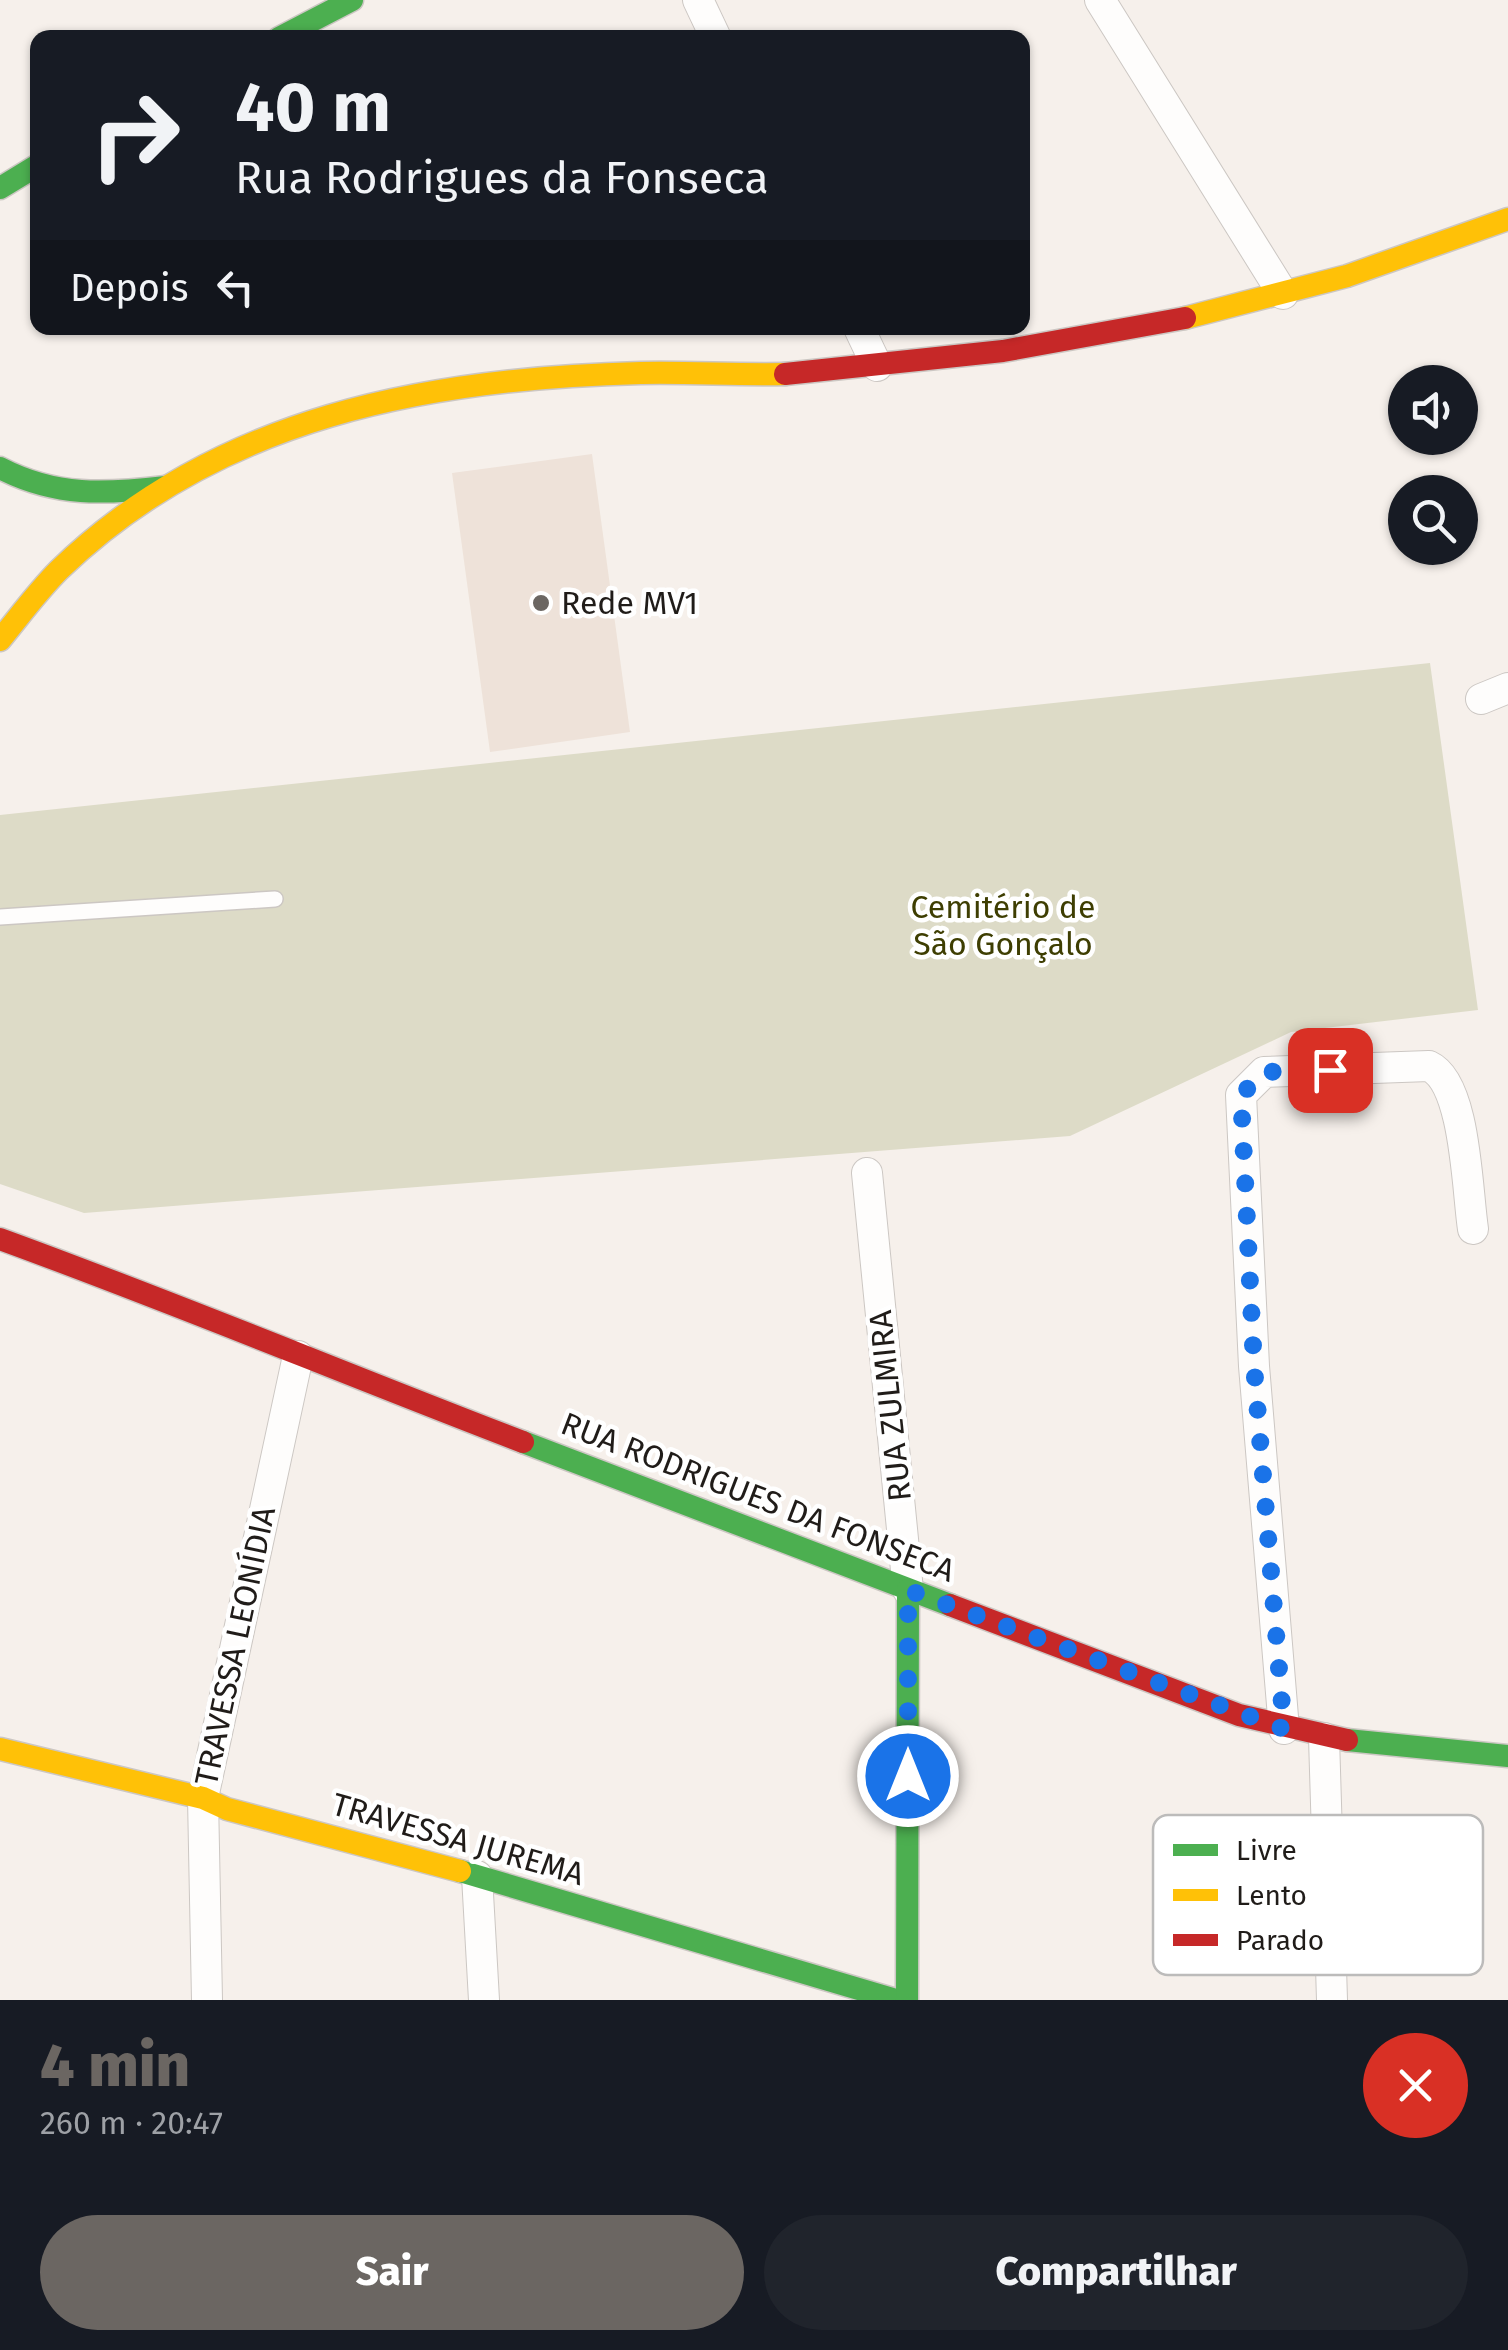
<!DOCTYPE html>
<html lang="pt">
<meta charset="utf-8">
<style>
:root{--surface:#171b24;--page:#20242c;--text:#f1f3f6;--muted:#9ea1a6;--accent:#6b6662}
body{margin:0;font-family:"Fira Sans",sans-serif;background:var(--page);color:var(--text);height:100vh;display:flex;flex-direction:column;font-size:38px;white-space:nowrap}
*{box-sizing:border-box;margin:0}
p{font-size:32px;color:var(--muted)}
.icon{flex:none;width:55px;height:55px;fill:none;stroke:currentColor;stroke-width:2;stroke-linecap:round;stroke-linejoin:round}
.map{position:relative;height:2000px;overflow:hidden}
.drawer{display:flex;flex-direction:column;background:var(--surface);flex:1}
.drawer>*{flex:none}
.guide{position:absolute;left:30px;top:30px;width:1000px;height:305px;border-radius:20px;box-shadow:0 2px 8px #0004;background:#171b24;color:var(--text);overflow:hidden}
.buttons{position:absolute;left:1388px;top:365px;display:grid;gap:20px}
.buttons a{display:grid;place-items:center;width:90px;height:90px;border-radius:50%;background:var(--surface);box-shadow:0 2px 8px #0004;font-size:50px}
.pin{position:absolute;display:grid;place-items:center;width:85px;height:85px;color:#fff;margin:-42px;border-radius:20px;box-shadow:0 5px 15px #0006}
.me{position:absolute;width:110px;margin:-55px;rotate:0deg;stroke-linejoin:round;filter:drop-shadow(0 0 8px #0008)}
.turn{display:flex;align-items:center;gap:35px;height:210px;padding:0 40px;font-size:45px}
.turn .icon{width:130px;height:130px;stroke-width:2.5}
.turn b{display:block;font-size:70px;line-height:85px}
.then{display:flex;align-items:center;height:95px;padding:0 40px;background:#0003;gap:20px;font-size:38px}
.round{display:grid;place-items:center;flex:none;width:105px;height:105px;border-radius:52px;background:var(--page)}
.summary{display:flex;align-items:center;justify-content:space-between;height:170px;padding:0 40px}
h1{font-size:60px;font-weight:800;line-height:75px;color:var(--accent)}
.cta{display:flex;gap:20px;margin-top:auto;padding:20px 40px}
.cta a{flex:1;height:115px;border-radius:60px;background:var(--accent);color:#fff;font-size:40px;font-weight:800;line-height:115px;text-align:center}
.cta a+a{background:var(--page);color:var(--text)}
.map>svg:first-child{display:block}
.built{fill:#eee2d9}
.green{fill:#dddbc7}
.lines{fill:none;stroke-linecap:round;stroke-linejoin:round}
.lane-casing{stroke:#ccc7c3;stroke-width:18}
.street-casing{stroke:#ccc7c3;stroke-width:32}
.fast-casing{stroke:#ccc7c3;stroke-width:25}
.slow-casing{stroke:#ccc7c3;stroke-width:25}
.jam-casing{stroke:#ccc7c3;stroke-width:25}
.lane{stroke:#fefdfc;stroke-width:15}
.street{stroke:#fefdfc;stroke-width:30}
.fast{stroke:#4caf50;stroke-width:22}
.slow{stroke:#ffc107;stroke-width:22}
.jam{stroke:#c62828;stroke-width:22}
.route{stroke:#1a73e8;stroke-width:18;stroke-dasharray:0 32.4}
.poi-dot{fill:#6b6662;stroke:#fff;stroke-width:4}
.labels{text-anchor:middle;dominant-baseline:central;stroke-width:9;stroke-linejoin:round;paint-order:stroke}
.poi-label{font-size:32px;fill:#201c19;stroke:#fff;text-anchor:start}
.park-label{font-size:32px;fill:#3e3e02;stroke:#fff}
.street-label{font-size:32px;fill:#201c19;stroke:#fff}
.key{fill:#fff;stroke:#bcbbba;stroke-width:2.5}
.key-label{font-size:28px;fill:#201c19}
</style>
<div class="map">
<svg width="1508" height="2000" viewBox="0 0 1508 2000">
<rect width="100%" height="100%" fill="#f6f0eb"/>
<polygon class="built" points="592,454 630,732 490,752 452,473"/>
<polygon class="green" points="1430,663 1478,1010 1291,1032 1070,1136 84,1213 0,1184 0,815"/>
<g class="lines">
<defs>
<polyline id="lane" points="0,917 275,899"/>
<g id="street">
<polyline points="698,0 716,38"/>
<polyline points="1100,0 1283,294"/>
<polyline points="859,328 877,366"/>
<polyline points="1481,699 1508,688"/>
<polyline points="867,1173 908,1590"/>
<path d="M1284,1729L1254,1366L1241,1095L1264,1072L1429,1066C1466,1083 1467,1190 1473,1229"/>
<polyline points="1324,1738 1332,2000"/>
<polyline points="477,1876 484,2000"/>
<polyline points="207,2000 203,1798 298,1356"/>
</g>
<g id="fast">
<polyline points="279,38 352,0"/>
<polyline points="0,188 38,165"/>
<path d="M0,468C56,497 105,494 166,487"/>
<polyline points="523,1442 950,1605"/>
<polyline points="1347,1740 1508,1756"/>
<polyline points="460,1871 896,2000"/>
<polyline points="907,2000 908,1590"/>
</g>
<g id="slow">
<polyline points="1185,318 1347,276 1508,219"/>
<path d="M0,640C19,617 37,592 59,570C217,417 428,378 641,373C689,372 737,375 785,374"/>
<polyline points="0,1749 203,1798 227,1809 460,1871"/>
</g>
<g id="jam">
<polyline points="785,374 1003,351 1185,318"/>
<path d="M0,1239C176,1303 348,1375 523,1442"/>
<polyline points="950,1605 1239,1715 1347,1740"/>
</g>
</defs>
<use href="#lane" class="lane-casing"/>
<use href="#street" class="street-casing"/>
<use href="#fast" class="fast-casing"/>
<use href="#slow" class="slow-casing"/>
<use href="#jam" class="jam-casing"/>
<use href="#lane" class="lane"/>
<use href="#street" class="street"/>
<use href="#fast" class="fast"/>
<use href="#slow" class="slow"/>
<use href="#jam" class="jam"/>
</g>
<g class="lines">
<polyline class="route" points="908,1776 908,1590 1284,1729 1254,1366 1241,1095 1264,1072 1330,1070"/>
</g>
<circle class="poi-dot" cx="541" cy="603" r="10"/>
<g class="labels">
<g class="poi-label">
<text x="561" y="603">Rede MV1</text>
</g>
<g class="park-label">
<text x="1003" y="907">Cemitério de<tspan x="1003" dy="37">São Gonçalo</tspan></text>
</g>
<g class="street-label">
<text transform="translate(890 1406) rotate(-96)">RUA ZULMIRA</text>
<text transform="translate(758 1497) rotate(21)">RUA RODRIGUES DA FONSECA</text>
<text transform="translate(235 1646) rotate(-78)">TRAVESSA LEONÍDIA</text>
<text transform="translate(458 1839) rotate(16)">TRAVESSA JUREMA</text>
</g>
</g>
<rect x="1153" y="1815" width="330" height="160" rx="15" class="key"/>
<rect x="1173" y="1844" width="45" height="12" fill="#4caf50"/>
<rect x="1173" y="1889" width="45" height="12" fill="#ffc107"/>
<rect x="1173" y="1934" width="45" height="12" fill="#c62828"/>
<g class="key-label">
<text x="1236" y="1860">Livre</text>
<text x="1236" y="1905">Lento</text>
<text x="1236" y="1950">Parado</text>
</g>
</svg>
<div class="buttons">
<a><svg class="icon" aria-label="sound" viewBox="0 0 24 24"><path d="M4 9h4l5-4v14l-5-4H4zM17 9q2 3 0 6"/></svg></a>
<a><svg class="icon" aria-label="search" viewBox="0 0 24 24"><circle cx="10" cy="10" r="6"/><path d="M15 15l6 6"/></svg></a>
</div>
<div class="pin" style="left:1330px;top:1070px;background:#d93025"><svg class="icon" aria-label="arrive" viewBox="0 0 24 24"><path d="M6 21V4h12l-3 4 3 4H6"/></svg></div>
<svg class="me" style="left:908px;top:1776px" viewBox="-20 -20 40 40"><circle r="17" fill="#1a73e8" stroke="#fff" stroke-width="3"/><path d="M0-11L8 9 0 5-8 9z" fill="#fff"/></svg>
<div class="guide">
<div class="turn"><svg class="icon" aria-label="right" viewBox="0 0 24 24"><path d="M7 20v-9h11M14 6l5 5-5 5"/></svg><div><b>40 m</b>Rua Rodrigues da Fonseca</div></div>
<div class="then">Depois<svg class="icon" aria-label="left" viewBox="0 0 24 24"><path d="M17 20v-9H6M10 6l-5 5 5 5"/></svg></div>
</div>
</div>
<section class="drawer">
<div class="summary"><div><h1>4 min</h1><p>260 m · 20:47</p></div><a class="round" style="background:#d93025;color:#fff"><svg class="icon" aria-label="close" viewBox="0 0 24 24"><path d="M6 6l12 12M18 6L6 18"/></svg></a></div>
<div class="cta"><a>Sair</a><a>Compartilhar</a></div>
</section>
